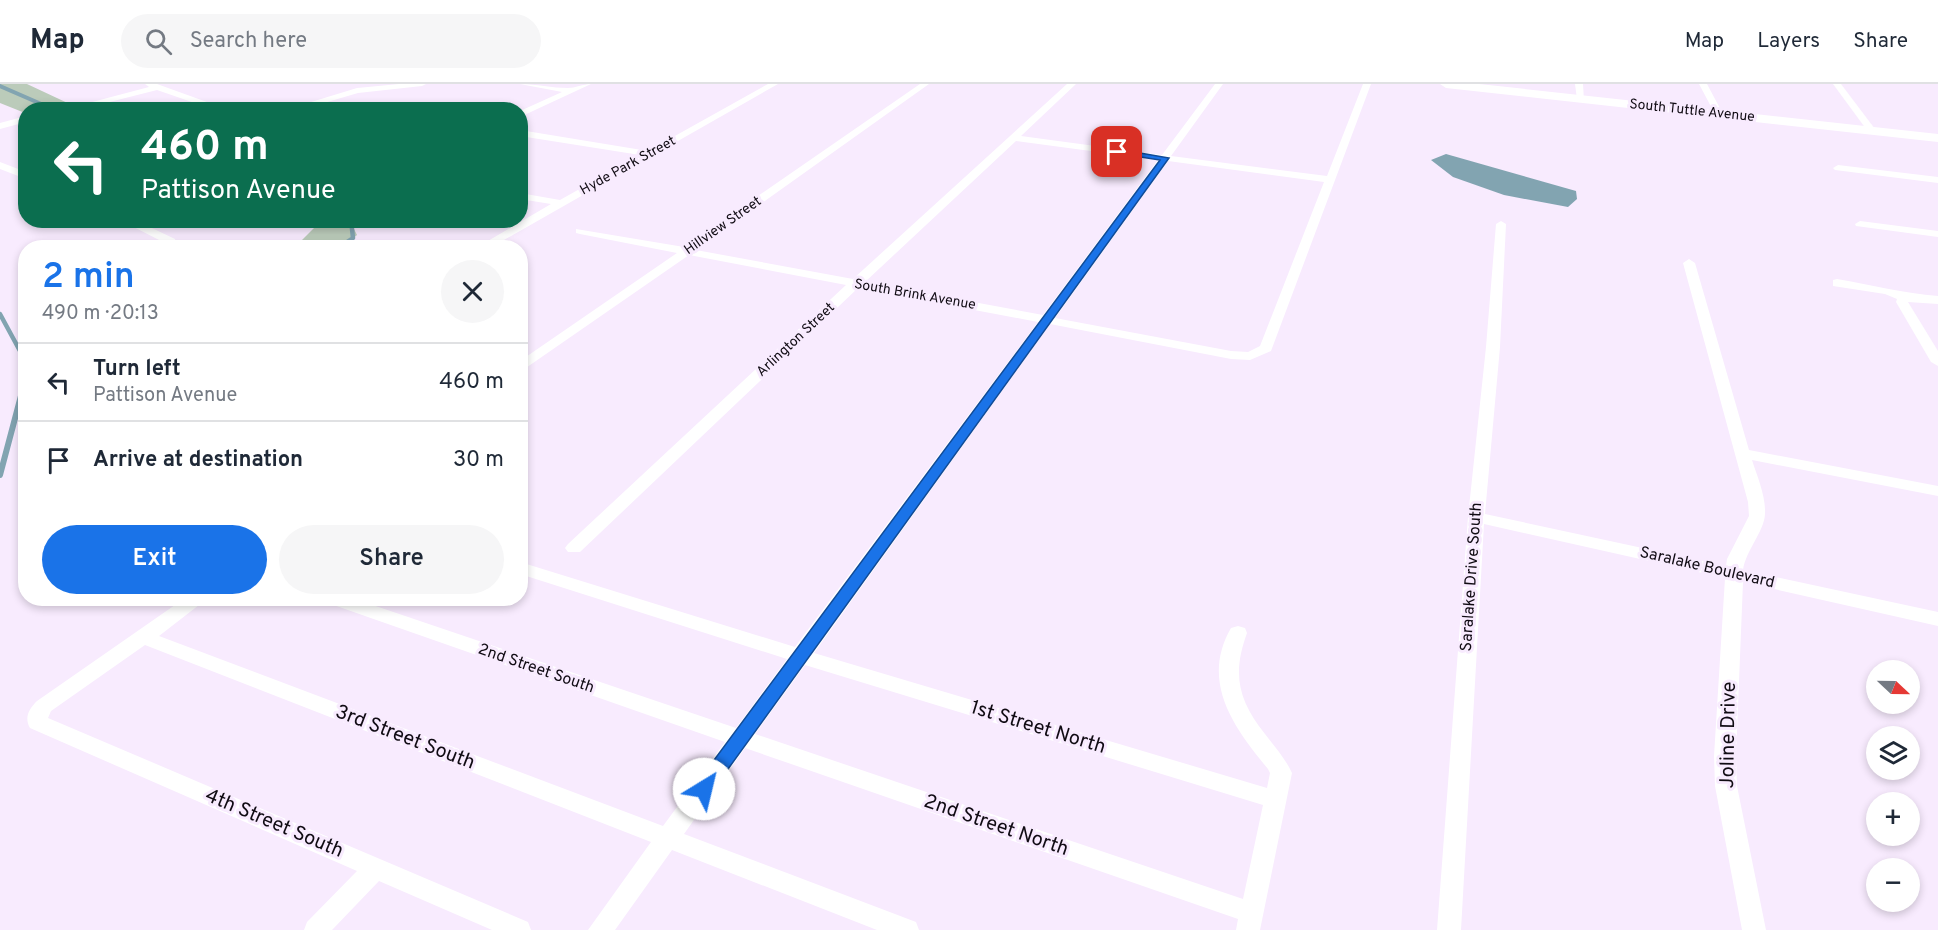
<!DOCTYPE html>
<meta charset="utf-8">
<style>
:root{--surface:#fff;--page:#f6f6f7;--text:#1f2937;--muted:#747a83;--line:#e0e1e3;--accent:#1a73e8}
body{margin:0;font-family:Overpass,sans-serif;background:var(--page);color:var(--text);height:100vh;display:flex;flex-direction:column;font-size:22px;white-space:nowrap}
*{box-sizing:border-box;margin:0}
p{font-size:20px;color:var(--muted)}
.icon{flex:none;width:33px;height:33px;fill:none;stroke:currentColor;stroke-width:2;stroke-linecap:round;stroke-linejoin:round}
.map{position:relative;flex:1;overflow:hidden}
.panel{position:absolute;left:18px;top:156px;width:510px;height:366px;display:flex;flex-direction:column;background:var(--surface);border-radius:24px;box-shadow:0 3px 9px #0003}
.panel>*{flex:none}
.hud{position:absolute;left:18px;top:18px;width:510px;height:126px;border-radius:24px;box-shadow:0 3px 9px #0003;background:#0b6e4f;color:#fff;overflow:hidden}
.needle{width:39px;rotate:112deg}
.fabs{position:absolute;left:1866px;top:576px;display:grid;gap:12px}
.fabs a{display:grid;place-items:center;width:54px;height:54px;border-radius:50%;background:var(--surface);box-shadow:0 3px 9px #0003;font-size:30px}
.pin{position:absolute;display:grid;place-items:center;width:51px;height:51px;color:#fff;margin:-26px;border-radius:12px;box-shadow:0 3px 9px #0006}
.me{position:absolute;width:66px;margin:-33px;rotate:36deg;stroke-linejoin:round;filter:drop-shadow(0 0 4px #0008)}
.turn{display:flex;align-items:center;gap:21px;height:126px;padding:0 24px;font-size:27px}
.turn .icon{width:78px;height:78px;stroke-width:2.5}
.turn b{display:block;font-size:42px;line-height:51px}
.round{display:grid;place-items:center;flex:none;width:63px;height:63px;border-radius:32px;background:var(--page)}
.overview{display:flex;align-items:center;justify-content:space-between;height:102px;padding:0 24px}
h1{font-size:36px;font-weight:600;line-height:45px;color:var(--accent)}
.cta{display:flex;gap:12px;margin-top:auto;padding:12px 24px}
.cta a{flex:1;height:69px;border-radius:36px;background:var(--accent);color:#fff;font-size:24px;font-weight:600;line-height:69px;text-align:center}
.cta a+a{background:var(--page);color:var(--text)}
ul{padding:0;list-style:none}
li{display:flex;align-items:center;gap:18px;height:78px;padding:0 24px;border-top:2px solid var(--line)}
li div{flex:1}
li b{display:block;font-size:22px}
li em{font-style:normal}
header{display:flex;align-items:center;gap:36px;box-sizing:border-box;height:84px;padding:0 30px;background:var(--surface);border-bottom:2px solid var(--line)}
header strong{font-size:28px}
nav{display:flex;gap:33px;margin-inline-start:auto;font-size:21px}
.search{width:420px;height:54px;background:var(--page);display:flex;align-items:center;gap:15px;box-sizing:border-box;padding:0 21px;border-radius:33px;color:var(--muted);font-size:22px}
.map>svg:first-child{display:block}
.green{fill:#bbcbba}
.water{fill:#82a4b1}
.lines{fill:none;stroke-linecap:round;stroke-linejoin:round}
.stream-far2{stroke:#82a4b1;stroke-width:4}
.stream-far1{stroke:#82a4b1;stroke-width:4.5}
.stream{stroke:#82a4b1;stroke-width:6}
.minor{fill:#fff;fill-rule:evenodd}
.secondary{fill:#fff;fill-rule:evenodd}
.route{fill:#1a73e8;stroke:#114b97;stroke-width:1.5}
.labels{text-anchor:middle;dominant-baseline:central;stroke-width:6;stroke-linejoin:round;paint-order:stroke}
.far-street-label{font-size:14px;fill:#100b13;stroke:#f8ebfe}
.street-label{font-size:16px;fill:#100b13;stroke:#f8ebfe}
.near-street-label{font-size:20px;fill:#100b13;stroke:#f8ebfe}
</style>
<header>
<strong>Map</strong>
<div class="search"><svg class="icon" aria-label="search" viewBox="0 0 24 24"><circle cx="10" cy="10" r="6"/><path d="M15 15l6 6"/></svg>Search here</div>
<nav><a>Map</a><a>Layers</a><a>Share</a></nav>
</header>
<div class="map">
<svg width="1938" height="846" viewBox="0 0 1938 846">
<rect width="100%" height="100%" fill="#f8ebfe"/>
<g class="green">
<polygon points="0,0 27,0 74,22 59,25 26,26 25,29 0,19"/>
<polygon points="306,137 350,137 357,151 342,163 295,163 317,141"/>
</g>
<polygon class="water" points="1446,70 1576,107 1577,115 1568,123 1504,111 1453,93 1431,76"/>
<g class="lines">
<polyline class="stream-far2" points="0,2 55,26"/>
<g class="stream-far1">
<polyline points="338,164 353,154 351,136"/>
<polyline points="0,230 26,278"/>
<polyline points="21,310 26,292"/>
</g>
<polyline class="stream" points="0,391 22,308"/>
<g class="minor">
<polygon points="145,0 157,0 229,26 215,26 157,6 78,26 62,26 149,3"/>
<polygon points="399,0 426,0 422,2 358,9 300,26 285,26 357,4"/>
<path d="M520,0C536,0 552,4 568,4C575,4 583,0 591,0L520,33V27L562,8Z"/>
<polygon points="768,0 778,0 490,164 476,164 551,120 520,115 520,109 560,116 640,71 520,52 520,46 648,67"/>
<path d="M920,0H929L696,166L853,195L1067,0H1076L1021,52L1162,71L1215,0H1223L1171,72L1327,92L1363,0H1371L1271,267L1250,276L1231,275L1050,240L814,569L1267,704L1270,689L1268,685C1234,644 1200,598 1231,544L1238,542L1245,544L1247,549C1232,590 1238,616 1265,650C1275,663 1285,674 1292,689L1260,846H1236L1238,835L745,664L684,750L916,838L919,846H877L672,766L615,846H588L651,758L145,561L51,627L48,634L528,838L531,846H492L379,797L332,846H304L307,838L357,787L30,644C24,633 29,625 37,617L185,514H208L159,552L663,742L725,658L325,518L322,514H352L736,644L787,575L520,490V478L795,563L1038,238L858,204L580,468H568L565,464L568,460L846,201L689,171L520,288V277L677,169L580,150L576,149V145L684,163ZM1016,57L1158,76L1043,231L865,198ZM1168,77L1324,98L1260,262L1248,268L1231,267L1055,234ZM805,581L1263,721L1243,815L755,650Z"/>
<polygon points="1575,0 1583,0 1584,17 1577,15"/>
<polygon points="1699,0 1707,0 1723,30 1722,32 1716,32"/>
<polygon points="1833,0 1841,0 1875,45 1875,49 1869,49"/>
<polygon points="26,32 26,38 0,45 0,39"/>
<polygon points="0,78 26,88 26,95 0,85"/>
<polygon points="1838,81 1938,93 1938,99 1835,86 1833,84"/>
<polygon points="120,136 135,136 175,155 177,164 165,164 165,159"/>
<path d="M1501,137L1506,140L1500,263L1485,430L1726,482L1727,475L1749,432L1748,418L1683,179L1689,175L1695,179L1749,366L1938,402V412L1752,376C1757,392 1766,412 1765,430C1764,448 1746,466 1743,486L1938,528V542L1743,498L1736,672L1737,702L1766,846H1742L1715,702L1714,672L1725,494L1484,440L1461,846H1437L1468,433L1486,263L1496,140Z"/>
<polygon points="1860,137 1938,147 1938,153 1856,142 1855,140"/>
<path d="M1837,195C1871,201 1904,209 1938,212V220L1908,218L1938,267V282L1931,278L1896,218L1897,215L1885,210L1833,202V196Z"/>
</g>
<polygon class="secondary" points="1440,0 1479,0 1938,50 1938,58 1446,4"/>
</g>
<polygon class="route" points="1117,65 1169,74 710,710 704,712 697,710 695,705 697,699 1160,76 1115,69 1113,68"/>
<g class="labels">
<g class="far-street-label">
<text transform="translate(1692 27) rotate(6)">South Tuttle Avenue</text>
<text transform="translate(628 82) rotate(-29)">Hyde Park Street</text>
<text transform="translate(723 142) rotate(-35)">Hillview Street</text>
<text transform="translate(915 211) rotate(10)">South Brink Avenue</text>
<text transform="translate(796 256) rotate(-43)">Arlington Street</text>
</g>
<g class="street-label">
<text transform="translate(1707 484) rotate(13)">Saralake Boulevard</text>
<text transform="translate(1472 493) rotate(-86)">Saralake Drive South</text>
<text transform="translate(536 585) rotate(19)">2nd Street South</text>
</g>
<g class="near-street-label">
<text transform="translate(1038 644) rotate(17)">1st Street North</text>
<text transform="translate(1729 651) rotate(-89)">Joline Drive</text>
<text transform="translate(405 654) rotate(21)">3rd Street South</text>
<text transform="translate(274 740) rotate(23)">4th Street South</text>
<text transform="translate(996 742) rotate(19)">2nd Street North</text>
</g>
</g>
</svg>
<div class="fabs">
<a><svg class="needle" viewBox="-14 -14 28 28"><path d="M0-13l5 13h-10z" fill="#e53935"/><path d="M0 13l5-13h-10z" fill="#747a83"/></svg></a>
<a><svg class="icon" aria-label="layers" viewBox="0 0 24 24"><path d="M12 4l9 5-9 5-9-5zM3 14l9 5 9-5"/></svg></a>
<a>+</a>
<a>−</a>
</div>
<div class="pin" style="left:1117px;top:68px;background:#d93025"><svg class="icon" aria-label="arrive" viewBox="0 0 24 24"><path d="M6 21V4h12l-3 4 3 4H6"/></svg></div>
<svg class="me" style="left:704px;top:705px" viewBox="-20 -20 40 40"><circle r="19" fill="#fff"/><path d="M0-13L10 11 0 6-10 11z" fill="#1a73e8"/></svg>
<div class="hud">
<div class="turn"><svg class="icon" aria-label="left" viewBox="0 0 24 24"><path d="M17 20v-9H6M10 6l-5 5 5 5"/></svg><div><b>460 m</b>Pattison Avenue</div></div>
</div>
<section class="panel">
<div class="overview"><div><h1>2 min</h1><p>490 m · 20:13</p></div><a class="round"><svg class="icon" aria-label="close" viewBox="0 0 24 24"><path d="M6 6l12 12M18 6L6 18"/></svg></a></div>
<ul>
<li><svg class="icon" aria-label="left" viewBox="0 0 24 24"><path d="M17 20v-9H6M10 6l-5 5 5 5"/></svg><div><b>Turn left</b><p>Pattison Avenue</p></div><em>460 m</em></li>
<li><svg class="icon" aria-label="arrive" viewBox="0 0 24 24"><path d="M6 21V4h12l-3 4 3 4H6"/></svg><div><b>Arrive at destination</b></div><em>30 m</em></li>
</ul>
<div class="cta"><a>Exit</a><a>Share</a></div>
</section>
</div>
